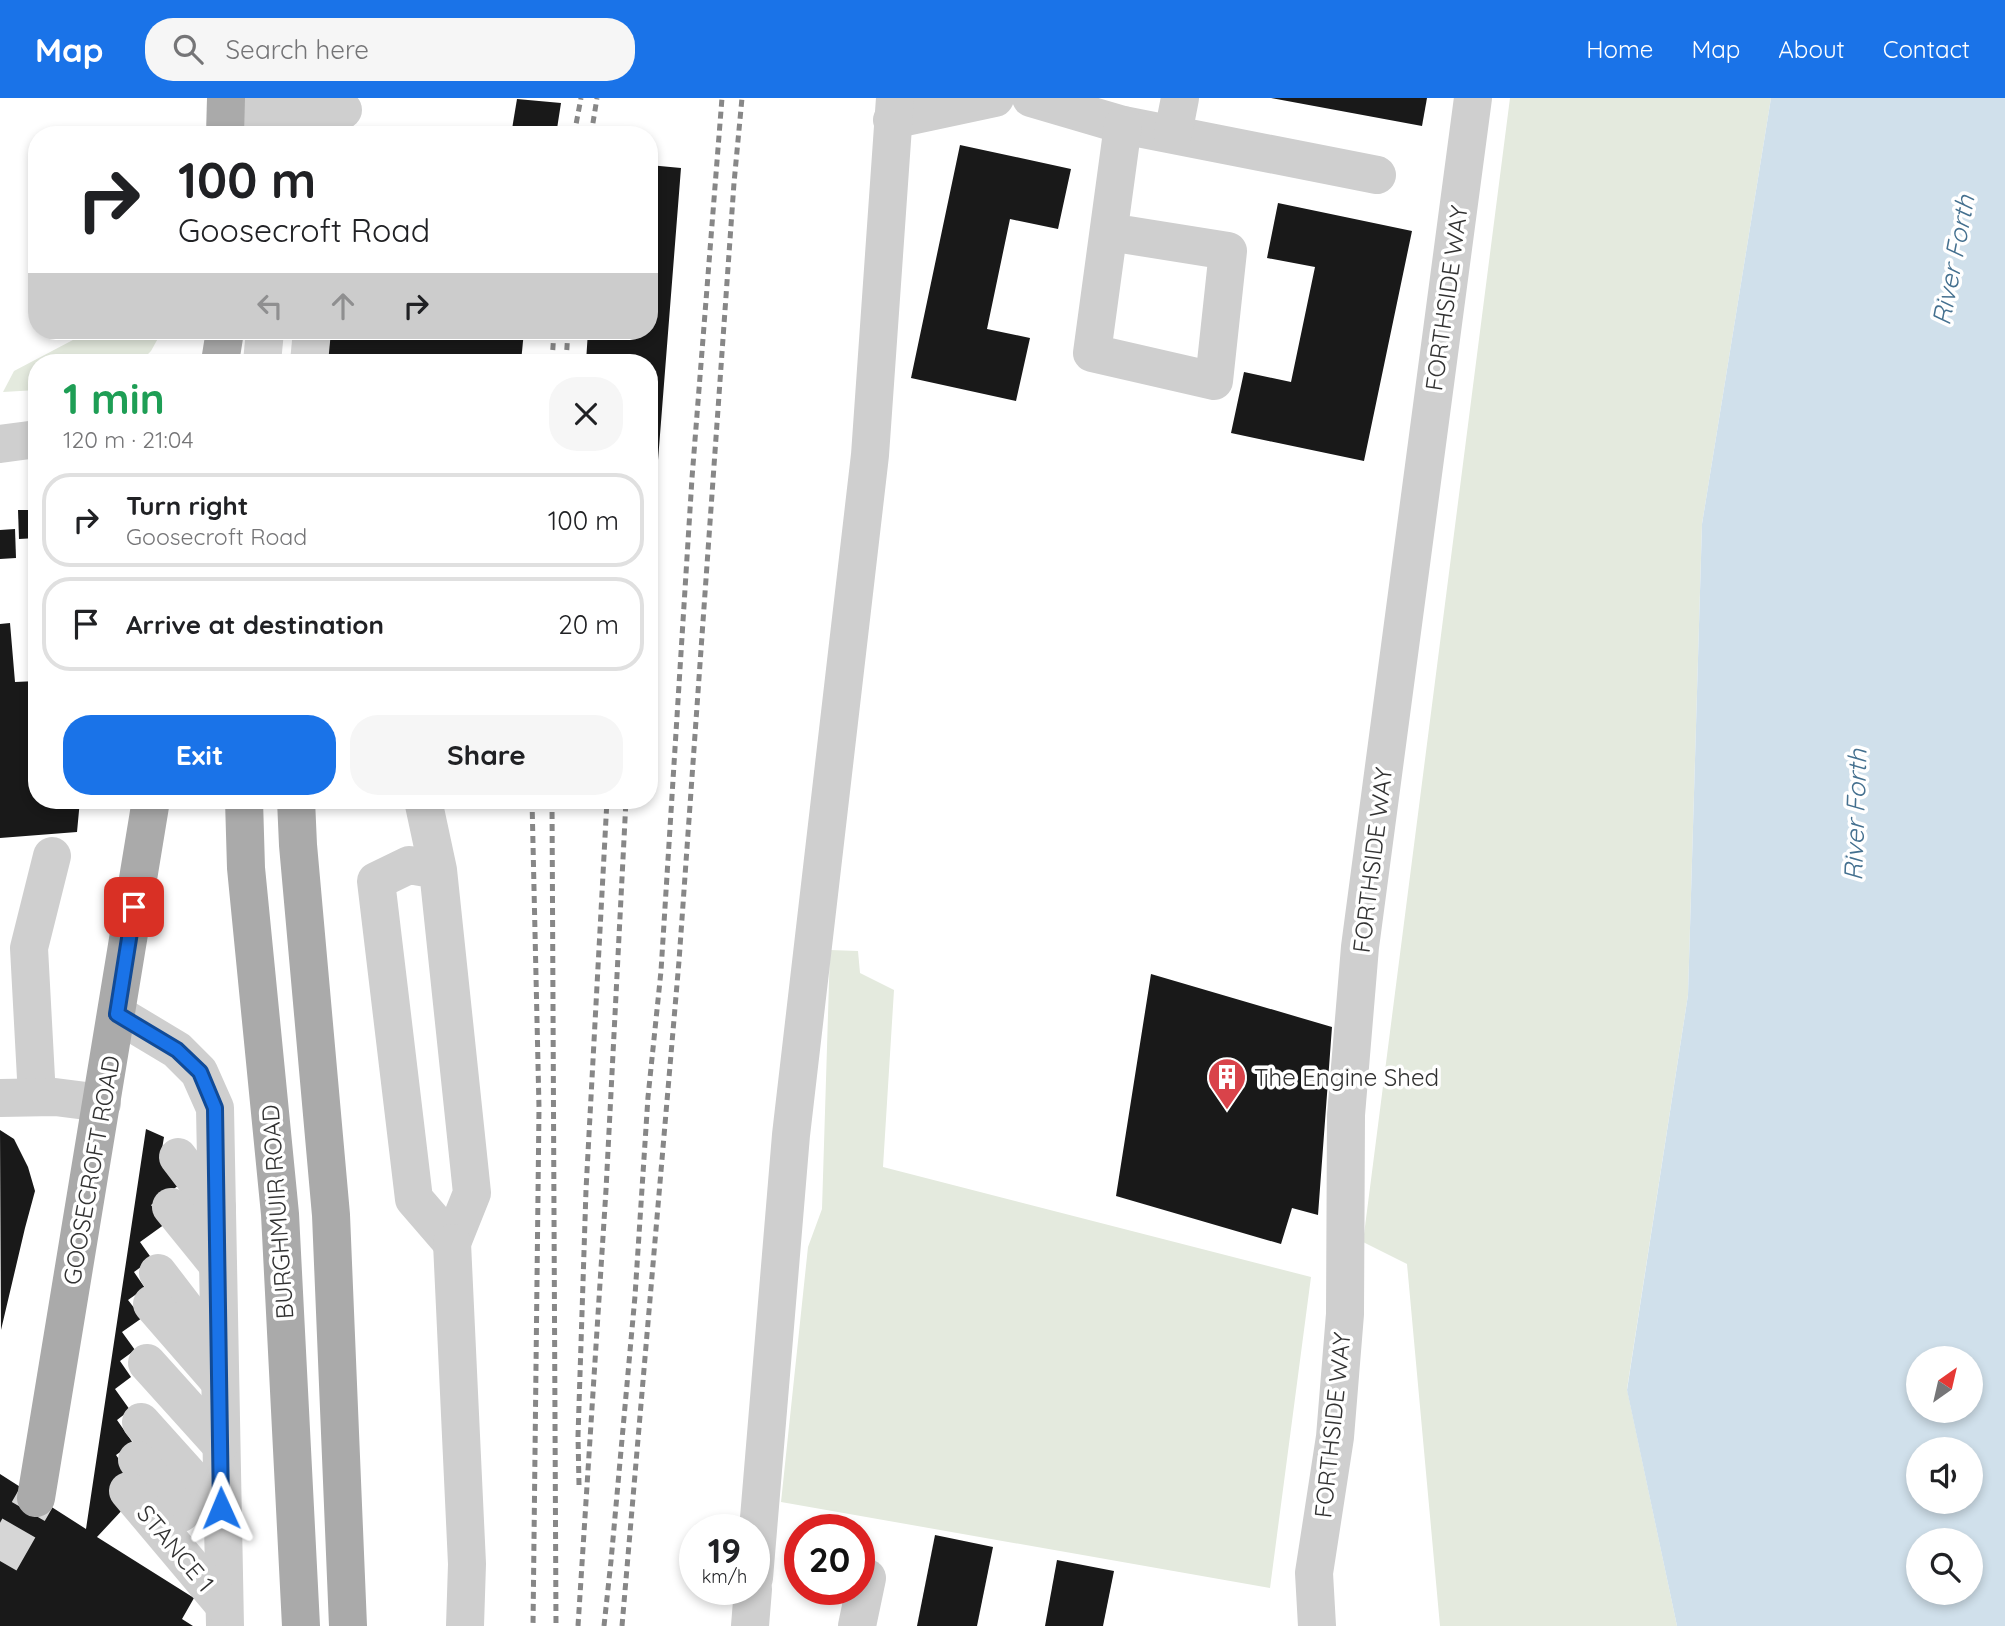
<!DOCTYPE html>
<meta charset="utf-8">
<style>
:root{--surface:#fff;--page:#f6f6f6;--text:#202124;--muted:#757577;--line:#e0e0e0;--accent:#1a73e8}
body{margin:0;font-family:Quicksand,sans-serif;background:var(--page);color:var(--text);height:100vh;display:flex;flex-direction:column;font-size:26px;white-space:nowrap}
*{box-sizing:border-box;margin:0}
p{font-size:23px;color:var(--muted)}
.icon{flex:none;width:38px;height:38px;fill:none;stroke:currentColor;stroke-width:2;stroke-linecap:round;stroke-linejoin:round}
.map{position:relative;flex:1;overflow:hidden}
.panel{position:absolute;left:28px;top:256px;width:630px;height:455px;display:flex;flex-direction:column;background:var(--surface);border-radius:28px;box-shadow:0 4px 10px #0003}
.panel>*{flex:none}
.hud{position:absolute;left:28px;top:28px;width:630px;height:214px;border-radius:28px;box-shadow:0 4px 10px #0003;background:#fff;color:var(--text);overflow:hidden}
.needle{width:46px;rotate:34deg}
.controls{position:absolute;left:1906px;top:1248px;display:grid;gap:14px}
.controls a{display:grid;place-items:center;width:77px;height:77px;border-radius:50%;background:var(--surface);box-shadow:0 4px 10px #0003;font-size:35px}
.speed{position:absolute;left:679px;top:1416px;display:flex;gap:14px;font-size:35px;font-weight:700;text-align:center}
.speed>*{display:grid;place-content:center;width:91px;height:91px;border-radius:50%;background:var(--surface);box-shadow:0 4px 10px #0003;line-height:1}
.speed small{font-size:18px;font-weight:400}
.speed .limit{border:10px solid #d22;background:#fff;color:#111}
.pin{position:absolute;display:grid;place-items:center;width:60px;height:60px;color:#fff;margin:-30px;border-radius:14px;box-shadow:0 4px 10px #0006}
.me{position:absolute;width:77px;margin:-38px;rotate:359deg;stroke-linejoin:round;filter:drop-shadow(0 0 5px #0008)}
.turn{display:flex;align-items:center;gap:24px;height:147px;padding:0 35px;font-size:32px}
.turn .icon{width:91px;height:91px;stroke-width:2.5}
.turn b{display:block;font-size:49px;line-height:60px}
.lanes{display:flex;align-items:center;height:66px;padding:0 35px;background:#0003;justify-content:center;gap:35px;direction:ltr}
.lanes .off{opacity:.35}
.round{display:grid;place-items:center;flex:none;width:74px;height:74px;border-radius:28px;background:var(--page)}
.overview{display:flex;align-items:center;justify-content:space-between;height:119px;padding:0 35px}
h1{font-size:42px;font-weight:700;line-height:52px;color:#1e9e55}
.primary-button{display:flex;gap:14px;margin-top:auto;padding:14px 35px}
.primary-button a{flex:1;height:80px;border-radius:28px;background:var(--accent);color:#fff;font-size:28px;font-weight:700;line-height:80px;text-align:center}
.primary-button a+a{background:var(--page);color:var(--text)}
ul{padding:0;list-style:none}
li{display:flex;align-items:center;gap:21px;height:94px;margin:0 14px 10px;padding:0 21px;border:4px solid var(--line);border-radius:28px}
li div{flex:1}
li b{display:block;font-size:26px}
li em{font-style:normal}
header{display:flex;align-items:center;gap:42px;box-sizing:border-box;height:98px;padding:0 35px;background:var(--accent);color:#fff}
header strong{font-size:33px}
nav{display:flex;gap:38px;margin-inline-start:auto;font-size:24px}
.search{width:490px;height:63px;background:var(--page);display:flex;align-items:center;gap:18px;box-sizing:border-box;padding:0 24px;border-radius:28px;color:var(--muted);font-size:26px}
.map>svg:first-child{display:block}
.green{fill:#e4eade}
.water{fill:#d0e0eb;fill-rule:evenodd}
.building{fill:#191919}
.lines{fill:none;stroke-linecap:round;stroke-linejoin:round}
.major-tunnel{stroke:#d6d6d6;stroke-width:38;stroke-dasharray:38 19;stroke-linecap:butt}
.minor{stroke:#cfcfcf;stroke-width:38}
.major{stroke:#aaa;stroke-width:38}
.rail{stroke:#878787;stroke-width:5;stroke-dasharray:7 5;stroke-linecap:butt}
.route-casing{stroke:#114b97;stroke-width:18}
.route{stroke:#1a73e8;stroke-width:12}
.labels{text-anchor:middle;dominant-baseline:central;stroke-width:7;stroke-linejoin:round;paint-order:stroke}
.street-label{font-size:24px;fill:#323232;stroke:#fff}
.poi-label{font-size:24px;fill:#323232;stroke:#fff;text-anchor:start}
.water-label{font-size:26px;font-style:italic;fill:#44708f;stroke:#fff}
</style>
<header>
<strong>Map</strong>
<div class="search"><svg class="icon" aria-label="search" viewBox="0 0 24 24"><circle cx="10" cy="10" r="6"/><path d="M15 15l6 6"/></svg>Search here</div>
<nav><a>Home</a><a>Map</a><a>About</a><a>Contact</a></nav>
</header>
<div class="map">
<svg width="2005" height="1528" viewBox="0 0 2005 1528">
<rect width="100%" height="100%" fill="#fff"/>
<g class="green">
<polygon points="1510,0 1771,0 1702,426 1688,897 1627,1291 1677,1528 1440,1528 1407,1166 1363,1144"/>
<polygon points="90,233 162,233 151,253 140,264 37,264 37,292 3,294 14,273"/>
<polygon points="830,852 858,853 860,875 894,892 883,1069 1311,1179 1270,1490 781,1404 808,1149 822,1111"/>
</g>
<path class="water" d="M1771,0H2005V1528H1677L1627,1292L1688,897L1702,426ZM1918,1260H1970V1312H1918ZM1918,1351H1970V1404H1918ZM1918,1442H1970V1494H1918Z"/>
<g class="building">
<polygon points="1271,0 1427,0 1422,28"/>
<polygon points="517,1 561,5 556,37 511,37"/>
<polygon points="960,47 1071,71 1058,131 1010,121 987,231 1030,240 1016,303 911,280"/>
<polygon points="649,67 681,70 651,451 649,450 649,264 586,264 588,233 649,233"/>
<polygon points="1278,105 1412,133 1364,363 1231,335 1244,274 1291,284 1315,169 1267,160"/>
<polygon points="326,233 524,233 521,264 323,264"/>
<polygon points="18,412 37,412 37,440 19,441"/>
<polygon points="15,431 16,460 0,461 0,432"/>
<polygon points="10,525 15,584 37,583 37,702 80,702 77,734 0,740 0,526"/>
<polygon points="1151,876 1332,929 1318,1117 1292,1110 1281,1146 1116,1098"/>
<polygon points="146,1031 164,1039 161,1057 182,1085 151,1107 165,1126 140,1144 152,1161 134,1174 145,1190 128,1202 142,1220 122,1234 135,1252 120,1263 131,1279 115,1291 130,1312 117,1322 133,1345 116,1357 129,1376 125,1409 97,1439 194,1500 182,1521 193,1528 0,1528 0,1376 86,1431"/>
<polygon points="0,1032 14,1041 28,1069 35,1093 25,1130 1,1232"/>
<polygon points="935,1437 993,1449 977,1528 917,1528"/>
<polygon points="1057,1462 1114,1473 1103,1528 1045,1528"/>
</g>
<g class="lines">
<g class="major-tunnel">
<polyline points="331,37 334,0"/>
<polyline points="262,264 265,233"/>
<polyline points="309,264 312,233"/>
<polyline points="0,1463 36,1400"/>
</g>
<g class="minor">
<polyline points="1031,0 1123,27 1377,77"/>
<polyline points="226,13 343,12"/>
<polyline points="892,22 995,0"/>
<polyline points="1173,36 1180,0"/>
<polyline points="1109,134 1228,153 1214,283 1092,255 1123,27"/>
<polyline points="0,346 37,341"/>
<polyline points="423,702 438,772 472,1095 452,1145 414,1101 376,783 409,767 438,772"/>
<polyline points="117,916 177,952 199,974 215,1010 225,1528"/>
<polyline points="37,999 29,850 52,758"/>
<polyline points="0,1000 55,999 102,1005"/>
<polyline points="178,1059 217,1110"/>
<polyline points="171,1109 218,1167"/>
<polyline points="452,1145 467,1466 465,1528"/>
<polyline points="158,1175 194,1222"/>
<polyline points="152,1206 219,1283"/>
<polyline points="147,1265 220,1346"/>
<polyline points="141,1324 222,1414"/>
<polyline points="137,1362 181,1415"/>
<polyline points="128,1393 224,1507"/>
<polyline points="754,1480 791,1037 870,357 895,0"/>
<polyline points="750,1528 753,1491"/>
<polyline points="857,1528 867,1480"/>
<polyline points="1317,1528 1314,1475 1335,1339 1345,1216 1346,1017 1360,849 1473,0"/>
</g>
<g class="major">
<polyline points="225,37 226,0"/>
<polyline points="220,264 225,233"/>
<polyline points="244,702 246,770 280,1116 301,1528"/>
<polyline points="296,702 298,747 331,1117 348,1528"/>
<polyline points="36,1400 151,702"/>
</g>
<g class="rail">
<polyline points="574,37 581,0"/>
<polyline points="591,37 597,0"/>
<polyline points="552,264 554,233"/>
<polyline points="566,264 568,233"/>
<polyline points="532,702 539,1010 533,1528"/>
<polyline points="552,702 556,1528"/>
<polyline points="579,1387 578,1338 586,1092 607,702"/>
<polyline points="578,1528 606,1092 626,702"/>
<polyline points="604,1528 611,1463 635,1198 648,999 661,873 692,380 722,0"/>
<polyline points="622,1528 679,863 734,85 742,0"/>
</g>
</g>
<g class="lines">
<defs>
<polyline id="route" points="134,809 117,916 177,952 200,974 215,1010 221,1410"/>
</defs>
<use href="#route" class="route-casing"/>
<use href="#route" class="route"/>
</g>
<defs>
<symbol id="building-pin" viewBox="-11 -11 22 30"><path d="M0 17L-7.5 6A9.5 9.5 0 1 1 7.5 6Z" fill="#d9434a" stroke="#fff"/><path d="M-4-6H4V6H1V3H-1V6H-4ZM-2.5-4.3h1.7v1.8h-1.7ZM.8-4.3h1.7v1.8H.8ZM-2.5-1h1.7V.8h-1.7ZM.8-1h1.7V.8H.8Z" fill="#fff"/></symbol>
</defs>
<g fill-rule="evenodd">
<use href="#building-pin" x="1205" y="957" width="44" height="60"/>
</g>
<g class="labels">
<g class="street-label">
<text transform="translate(1446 200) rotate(-82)">FORTHSIDE WAY</text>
<text transform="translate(1372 762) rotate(-83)">FORTHSIDE WAY</text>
<text transform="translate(91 1072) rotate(-80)">GOOSECROFT ROAD</text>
<text transform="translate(277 1114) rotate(-94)">BURGHMUIR ROAD</text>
<text transform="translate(1332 1327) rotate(-84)">FORTHSIDE WAY</text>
<text transform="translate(176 1450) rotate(50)">STANCE 1</text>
</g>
<g class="poi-label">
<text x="1254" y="979">The Engine Shed</text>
</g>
<g class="water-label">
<text transform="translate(1953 162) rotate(-79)">River Forth</text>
<text transform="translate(1855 717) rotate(-88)">River Forth</text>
</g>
</g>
</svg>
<div class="controls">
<a><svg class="needle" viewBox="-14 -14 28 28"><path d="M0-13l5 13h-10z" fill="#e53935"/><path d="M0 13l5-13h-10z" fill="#757577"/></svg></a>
<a><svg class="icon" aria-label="sound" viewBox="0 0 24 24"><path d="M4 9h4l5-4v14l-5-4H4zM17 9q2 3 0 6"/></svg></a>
<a><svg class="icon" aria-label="search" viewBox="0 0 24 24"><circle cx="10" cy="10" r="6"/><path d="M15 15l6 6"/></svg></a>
</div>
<div class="speed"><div>19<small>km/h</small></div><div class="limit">20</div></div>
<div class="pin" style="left:134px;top:809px;background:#d93025"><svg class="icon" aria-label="arrive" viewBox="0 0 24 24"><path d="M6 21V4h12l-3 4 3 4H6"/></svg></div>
<svg class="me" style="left:221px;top:1410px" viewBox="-20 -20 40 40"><path d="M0-17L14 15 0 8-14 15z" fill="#1a73e8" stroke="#fff" stroke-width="4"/></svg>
<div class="hud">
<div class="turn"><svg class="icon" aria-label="right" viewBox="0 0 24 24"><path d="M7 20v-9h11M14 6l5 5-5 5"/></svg><div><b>100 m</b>Goosecroft Road</div></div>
<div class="lanes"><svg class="icon off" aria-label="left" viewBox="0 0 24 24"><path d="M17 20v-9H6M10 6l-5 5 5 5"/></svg><svg class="icon off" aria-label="ahead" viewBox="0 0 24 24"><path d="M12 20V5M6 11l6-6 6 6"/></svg><svg class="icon" aria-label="right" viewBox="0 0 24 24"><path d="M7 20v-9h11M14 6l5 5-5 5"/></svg></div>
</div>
<section class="panel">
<div class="overview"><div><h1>1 min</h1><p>120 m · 21:04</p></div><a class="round"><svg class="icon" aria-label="close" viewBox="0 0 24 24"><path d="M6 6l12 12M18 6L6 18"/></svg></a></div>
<ul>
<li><svg class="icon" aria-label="right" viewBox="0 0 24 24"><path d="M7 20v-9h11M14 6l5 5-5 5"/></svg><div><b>Turn right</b><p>Goosecroft Road</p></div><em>100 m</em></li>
<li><svg class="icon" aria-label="arrive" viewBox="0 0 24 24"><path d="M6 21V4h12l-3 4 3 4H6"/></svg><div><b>Arrive at destination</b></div><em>20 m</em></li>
</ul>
<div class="primary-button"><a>Exit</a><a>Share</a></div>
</section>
</div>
